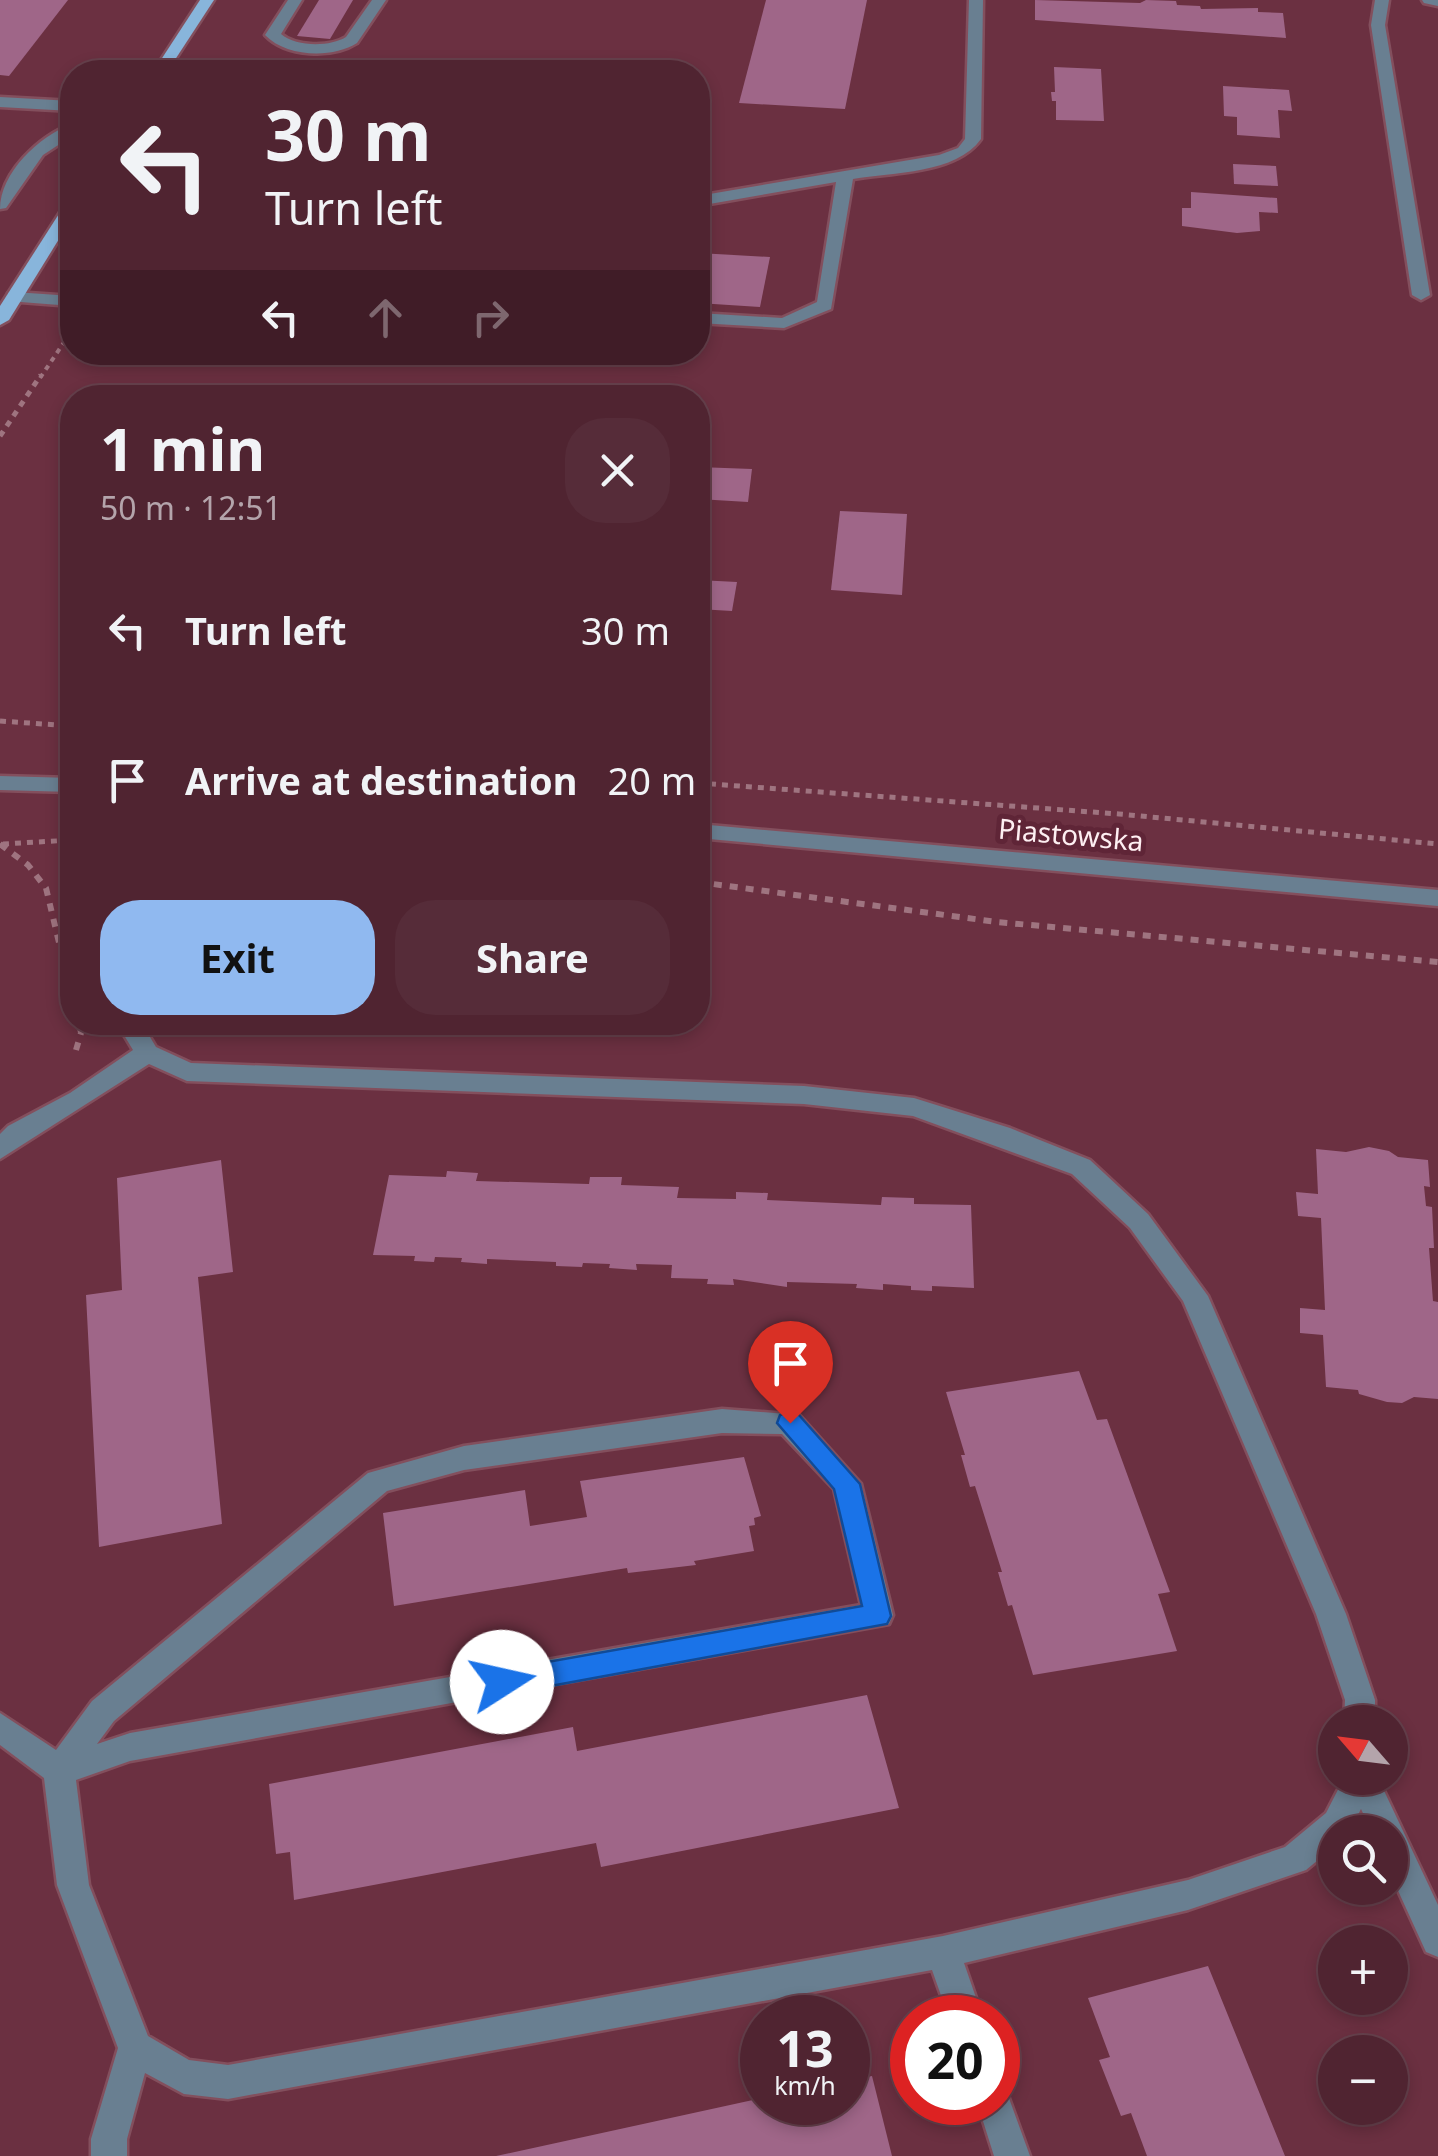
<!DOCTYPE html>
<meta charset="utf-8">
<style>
:root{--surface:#502431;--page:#562c39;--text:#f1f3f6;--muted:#b4a4ab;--line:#67414d;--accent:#90b9f0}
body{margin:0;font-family:"Noto Sans",sans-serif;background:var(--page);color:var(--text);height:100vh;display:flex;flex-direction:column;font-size:38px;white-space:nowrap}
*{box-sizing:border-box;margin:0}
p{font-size:32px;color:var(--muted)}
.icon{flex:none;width:55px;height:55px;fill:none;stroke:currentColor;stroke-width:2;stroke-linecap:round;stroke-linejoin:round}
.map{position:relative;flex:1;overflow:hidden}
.details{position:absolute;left:60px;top:385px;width:650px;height:650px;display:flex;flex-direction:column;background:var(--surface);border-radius:40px;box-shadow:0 5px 15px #0003,0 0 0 2px var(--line)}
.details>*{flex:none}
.hud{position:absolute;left:60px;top:60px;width:650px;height:305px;border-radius:40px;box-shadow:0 5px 15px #0003,0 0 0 2px var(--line);background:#502431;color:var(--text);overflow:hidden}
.needle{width:65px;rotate:298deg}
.controls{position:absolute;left:1318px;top:1705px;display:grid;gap:20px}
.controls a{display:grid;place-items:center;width:90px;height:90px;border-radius:50%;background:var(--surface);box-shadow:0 5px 15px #0003,0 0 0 2px var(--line);font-size:50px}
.speed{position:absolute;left:740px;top:1995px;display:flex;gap:20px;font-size:50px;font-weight:700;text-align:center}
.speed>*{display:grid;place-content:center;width:130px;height:130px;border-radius:50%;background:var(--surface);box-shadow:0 5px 15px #0003,0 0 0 2px var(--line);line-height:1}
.speed small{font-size:25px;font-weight:400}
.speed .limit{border:15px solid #d22;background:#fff;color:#111}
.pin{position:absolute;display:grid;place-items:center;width:85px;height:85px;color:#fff;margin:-102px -42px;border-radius:50% 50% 50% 0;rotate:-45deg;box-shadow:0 0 10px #0007}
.pin .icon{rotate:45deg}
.me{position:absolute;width:110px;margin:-55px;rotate:80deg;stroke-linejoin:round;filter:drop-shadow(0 0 8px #0008)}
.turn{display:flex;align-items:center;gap:35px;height:210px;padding:0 40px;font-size:45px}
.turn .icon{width:130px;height:130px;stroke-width:2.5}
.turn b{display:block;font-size:70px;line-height:85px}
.lanes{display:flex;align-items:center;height:95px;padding:0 40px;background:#0003;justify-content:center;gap:50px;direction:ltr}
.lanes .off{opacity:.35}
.round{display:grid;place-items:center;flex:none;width:105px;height:105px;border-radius:40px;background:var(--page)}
.headline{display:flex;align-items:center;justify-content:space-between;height:170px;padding:0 40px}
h1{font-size:60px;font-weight:700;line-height:75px}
.action{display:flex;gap:20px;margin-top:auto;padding:20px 40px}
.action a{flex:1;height:115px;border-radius:40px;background:var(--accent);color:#111;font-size:40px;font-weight:700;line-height:115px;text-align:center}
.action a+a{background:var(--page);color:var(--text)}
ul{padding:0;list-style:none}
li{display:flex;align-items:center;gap:30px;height:150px;padding:0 40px}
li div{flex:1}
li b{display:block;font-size:38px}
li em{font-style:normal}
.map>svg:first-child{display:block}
.building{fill:#9f6688}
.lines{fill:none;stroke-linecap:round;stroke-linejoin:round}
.minor-casing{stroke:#834f5d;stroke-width:5}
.major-casing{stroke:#834f5d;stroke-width:5}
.path-far2{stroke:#9f7480;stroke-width:4;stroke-dasharray:5 5;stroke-linecap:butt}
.path-far1{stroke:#9f7480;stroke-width:5;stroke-dasharray:6 6;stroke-linecap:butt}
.path{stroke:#9f7480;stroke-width:6;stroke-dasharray:8 8;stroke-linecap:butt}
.minor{fill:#697f91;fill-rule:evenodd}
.major{fill:#88b5db;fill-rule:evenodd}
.route{fill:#1a73e8;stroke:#114b97;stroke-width:2.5}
.labels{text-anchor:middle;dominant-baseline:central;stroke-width:10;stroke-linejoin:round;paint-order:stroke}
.street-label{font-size:28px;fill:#feeff2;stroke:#5f2537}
</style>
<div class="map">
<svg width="1438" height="2156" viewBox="0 0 1438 2156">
<rect width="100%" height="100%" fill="#6b3041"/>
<g class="building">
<polygon points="0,0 68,0 9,76 0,75"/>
<polygon points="319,0 353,0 330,39 297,36"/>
<polygon points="766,0 867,0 845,109 739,103"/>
<polygon points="1035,0 1140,3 1146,0 1176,1 1177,5 1200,6 1201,9 1258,8 1258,12 1283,13 1286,38 1035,20"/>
<polygon points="1054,67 1101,69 1104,121 1056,120 1056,101 1052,101 1051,92 1055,92"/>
<polygon points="1223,86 1289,90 1292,111 1278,110 1280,138 1237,135 1237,117 1224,116"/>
<polygon points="1233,164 1276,166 1278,186 1234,184"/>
<polygon points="1191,192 1277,198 1278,213 1259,212 1260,231 1237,233 1182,226 1182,208 1191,208"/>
<polygon points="698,253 770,257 760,307 698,303"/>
<polygon points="698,467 752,469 748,502 698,499"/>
<polygon points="840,511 907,514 902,595 831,590"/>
<polygon points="698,580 737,582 732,611 698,609"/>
<polygon points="1369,1147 1389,1151 1398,1157 1428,1160 1430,1187 1424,1186 1426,1206 1432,1207 1434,1248 1429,1248 1433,1301 1438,1302 1438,1399 1414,1397 1402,1403 1387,1402 1359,1394 1358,1390 1326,1387 1323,1335 1300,1333 1300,1308 1325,1310 1321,1218 1298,1216 1296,1192 1318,1194 1316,1149 1346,1152"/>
<polygon points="221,1160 233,1272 198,1277 222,1524 99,1547 86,1295 122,1290 117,1178"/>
<polygon points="447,1171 478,1173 476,1181 589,1184 590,1177 622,1177 621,1185 679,1187 677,1198 736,1199 736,1192 768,1193 767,1200 881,1205 882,1197 914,1198 914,1204 971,1205 974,1288 932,1286 932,1291 911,1290 911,1286 883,1284 883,1290 856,1288 857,1284 787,1282 787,1287 733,1279 734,1285 707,1284 708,1279 671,1278 672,1265 636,1264 637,1270 609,1268 610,1264 583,1263 582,1267 556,1266 556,1262 487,1259 487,1264 461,1262 462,1258 435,1257 434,1262 414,1261 415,1256 373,1255 389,1175 446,1177"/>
<polygon points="1079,1371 1097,1420 1107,1419 1170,1592 1158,1594 1177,1651 1033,1675 1012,1605 1008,1606 998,1572 1002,1572 975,1486 970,1487 961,1455 965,1455 946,1392"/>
<polygon points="744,1457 761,1516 754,1518 755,1525 749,1526 754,1551 694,1561 696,1565 628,1573 627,1568 394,1606 383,1513 525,1490 530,1526 587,1517 580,1481"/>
<polygon points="867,1695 899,1808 601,1867 596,1843 294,1900 290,1852 276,1854 269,1784 573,1727 577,1751"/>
<polygon points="1208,1966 1285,2156 1147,2156 1131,2113 1121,2116 1099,2060 1110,2057 1088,1998"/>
<polygon points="872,2076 892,2156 496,2156 762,2098 762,2102 848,2102 848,2081"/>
</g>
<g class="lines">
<defs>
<g id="minor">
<path d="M288,0H302L281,34C296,47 330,47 346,37L372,0H386L357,43C332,59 286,57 265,35Z"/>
<path d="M969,0H983L981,139C956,174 893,172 853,179L831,309L784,328L698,323V313L782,318L817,302L836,182L698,206V196L939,155L958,148L965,139Z"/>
<polygon points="1375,0 1389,0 1385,25 1430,295 1421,300 1412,295 1371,25"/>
<polygon points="1422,0 1438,0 1438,6 1424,3"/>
<polygon points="0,97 72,101 72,111 0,107"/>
<path d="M72,124V136L43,155L6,208L0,209C0,173 39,136 72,124Z"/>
<polygon points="14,292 72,296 72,306 8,301 8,293"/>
<polygon points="0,776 72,778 72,792 0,790"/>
<polygon points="698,824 1438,890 1438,906 698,838"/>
<polygon points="116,1022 141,1022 156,1047 191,1063 804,1086 914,1098 1010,1128 1090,1160 1148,1214 1208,1296 1346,1614 1375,1700 1375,1722 1344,1722 1345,1700 1316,1614 1183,1301 1130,1228 1072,1174 913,1116 804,1104 187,1081 149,1064 0,1159 0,1134 8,1126 70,1093 133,1050"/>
<path d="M722,1409L799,1415L861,1484L893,1615L889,1624L130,1761L76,1780L89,1885L148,2036L189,2060L228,2065L943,1936L1188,1880L1285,1847L1326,1813L1344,1778H1378L1438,1905V1957L1426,1952L1390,1873V1832H1372L1361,1809L1349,1832H1335V1846L1306,1870L1188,1910L964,1963L983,2018H949L932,1970L228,2099L184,2094L145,2073L127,2139V2156H91V2139L118,2048L57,1885L44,1778L0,1745V1713L56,1750L92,1701L368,1473L464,1446ZM722,1433L782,1434L834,1489L861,1605L130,1733L97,1744L114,1721L387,1491L464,1470Z"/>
<polygon points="998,2086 1006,2090 1030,2156 994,2156 977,2102 998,2102"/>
</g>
<g id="major">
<polygon points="200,0 214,0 167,72 153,72"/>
<polygon points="72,201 72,218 9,320 0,325 0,306 64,206"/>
</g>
</defs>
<use href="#minor" class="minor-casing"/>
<use href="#major" class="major-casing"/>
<polyline class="path-far2" points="40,378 67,338"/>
<g class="path-far1">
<polyline points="0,436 41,375"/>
<polyline points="0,721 72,726"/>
<polyline points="698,783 1119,814 1438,844"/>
<polyline points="0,844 4,847"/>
<polyline points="3,844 72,840"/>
</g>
<g class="path">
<polyline points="0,844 28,865 46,888 72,997"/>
<polyline points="698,882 997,922 1438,962"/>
<polyline points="76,1050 81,1033 79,1022"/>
</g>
<use href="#minor" class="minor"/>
<use href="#major" class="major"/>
</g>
<polygon class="route" points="790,1412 799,1415 860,1484 891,1616 887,1624 502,1695 492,1691 488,1682 492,1673 502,1670 862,1606 834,1489 777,1423 780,1415"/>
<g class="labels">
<g class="street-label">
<text transform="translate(1071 834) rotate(5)">Piastowska</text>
</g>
</g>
</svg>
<div class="controls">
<a><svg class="needle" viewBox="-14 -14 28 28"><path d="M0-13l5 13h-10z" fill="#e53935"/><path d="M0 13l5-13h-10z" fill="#b4a4ab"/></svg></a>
<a><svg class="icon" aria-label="search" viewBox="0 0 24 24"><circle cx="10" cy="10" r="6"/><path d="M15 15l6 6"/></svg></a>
<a>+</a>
<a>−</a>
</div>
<div class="speed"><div>13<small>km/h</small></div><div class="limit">20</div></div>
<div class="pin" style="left:790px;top:1423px;background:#d93025"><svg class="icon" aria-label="arrive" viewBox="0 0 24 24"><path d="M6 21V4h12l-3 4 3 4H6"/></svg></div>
<svg class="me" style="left:502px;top:1682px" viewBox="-20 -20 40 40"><circle r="19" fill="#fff"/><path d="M0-13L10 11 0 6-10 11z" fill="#1a73e8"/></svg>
<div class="hud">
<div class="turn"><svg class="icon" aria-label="left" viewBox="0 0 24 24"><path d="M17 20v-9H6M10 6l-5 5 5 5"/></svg><div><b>30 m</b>Turn left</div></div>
<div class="lanes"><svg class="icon" aria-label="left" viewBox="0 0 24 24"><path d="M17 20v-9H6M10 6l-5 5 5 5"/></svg><svg class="icon off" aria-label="ahead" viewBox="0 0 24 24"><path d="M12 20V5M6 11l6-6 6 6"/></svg><svg class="icon off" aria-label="right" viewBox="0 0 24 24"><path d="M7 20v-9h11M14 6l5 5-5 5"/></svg></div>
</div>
<section class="details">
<div class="headline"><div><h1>1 min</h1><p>50 m · 12:51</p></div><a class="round"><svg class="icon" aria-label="close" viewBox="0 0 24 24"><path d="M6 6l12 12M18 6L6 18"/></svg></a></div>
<ul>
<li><svg class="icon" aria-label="left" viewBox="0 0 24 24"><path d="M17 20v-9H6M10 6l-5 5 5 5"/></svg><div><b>Turn left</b></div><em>30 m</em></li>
<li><svg class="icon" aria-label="arrive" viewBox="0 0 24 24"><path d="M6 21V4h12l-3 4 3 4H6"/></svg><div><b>Arrive at destination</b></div><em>20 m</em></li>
</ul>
<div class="action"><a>Exit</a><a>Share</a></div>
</section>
</div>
